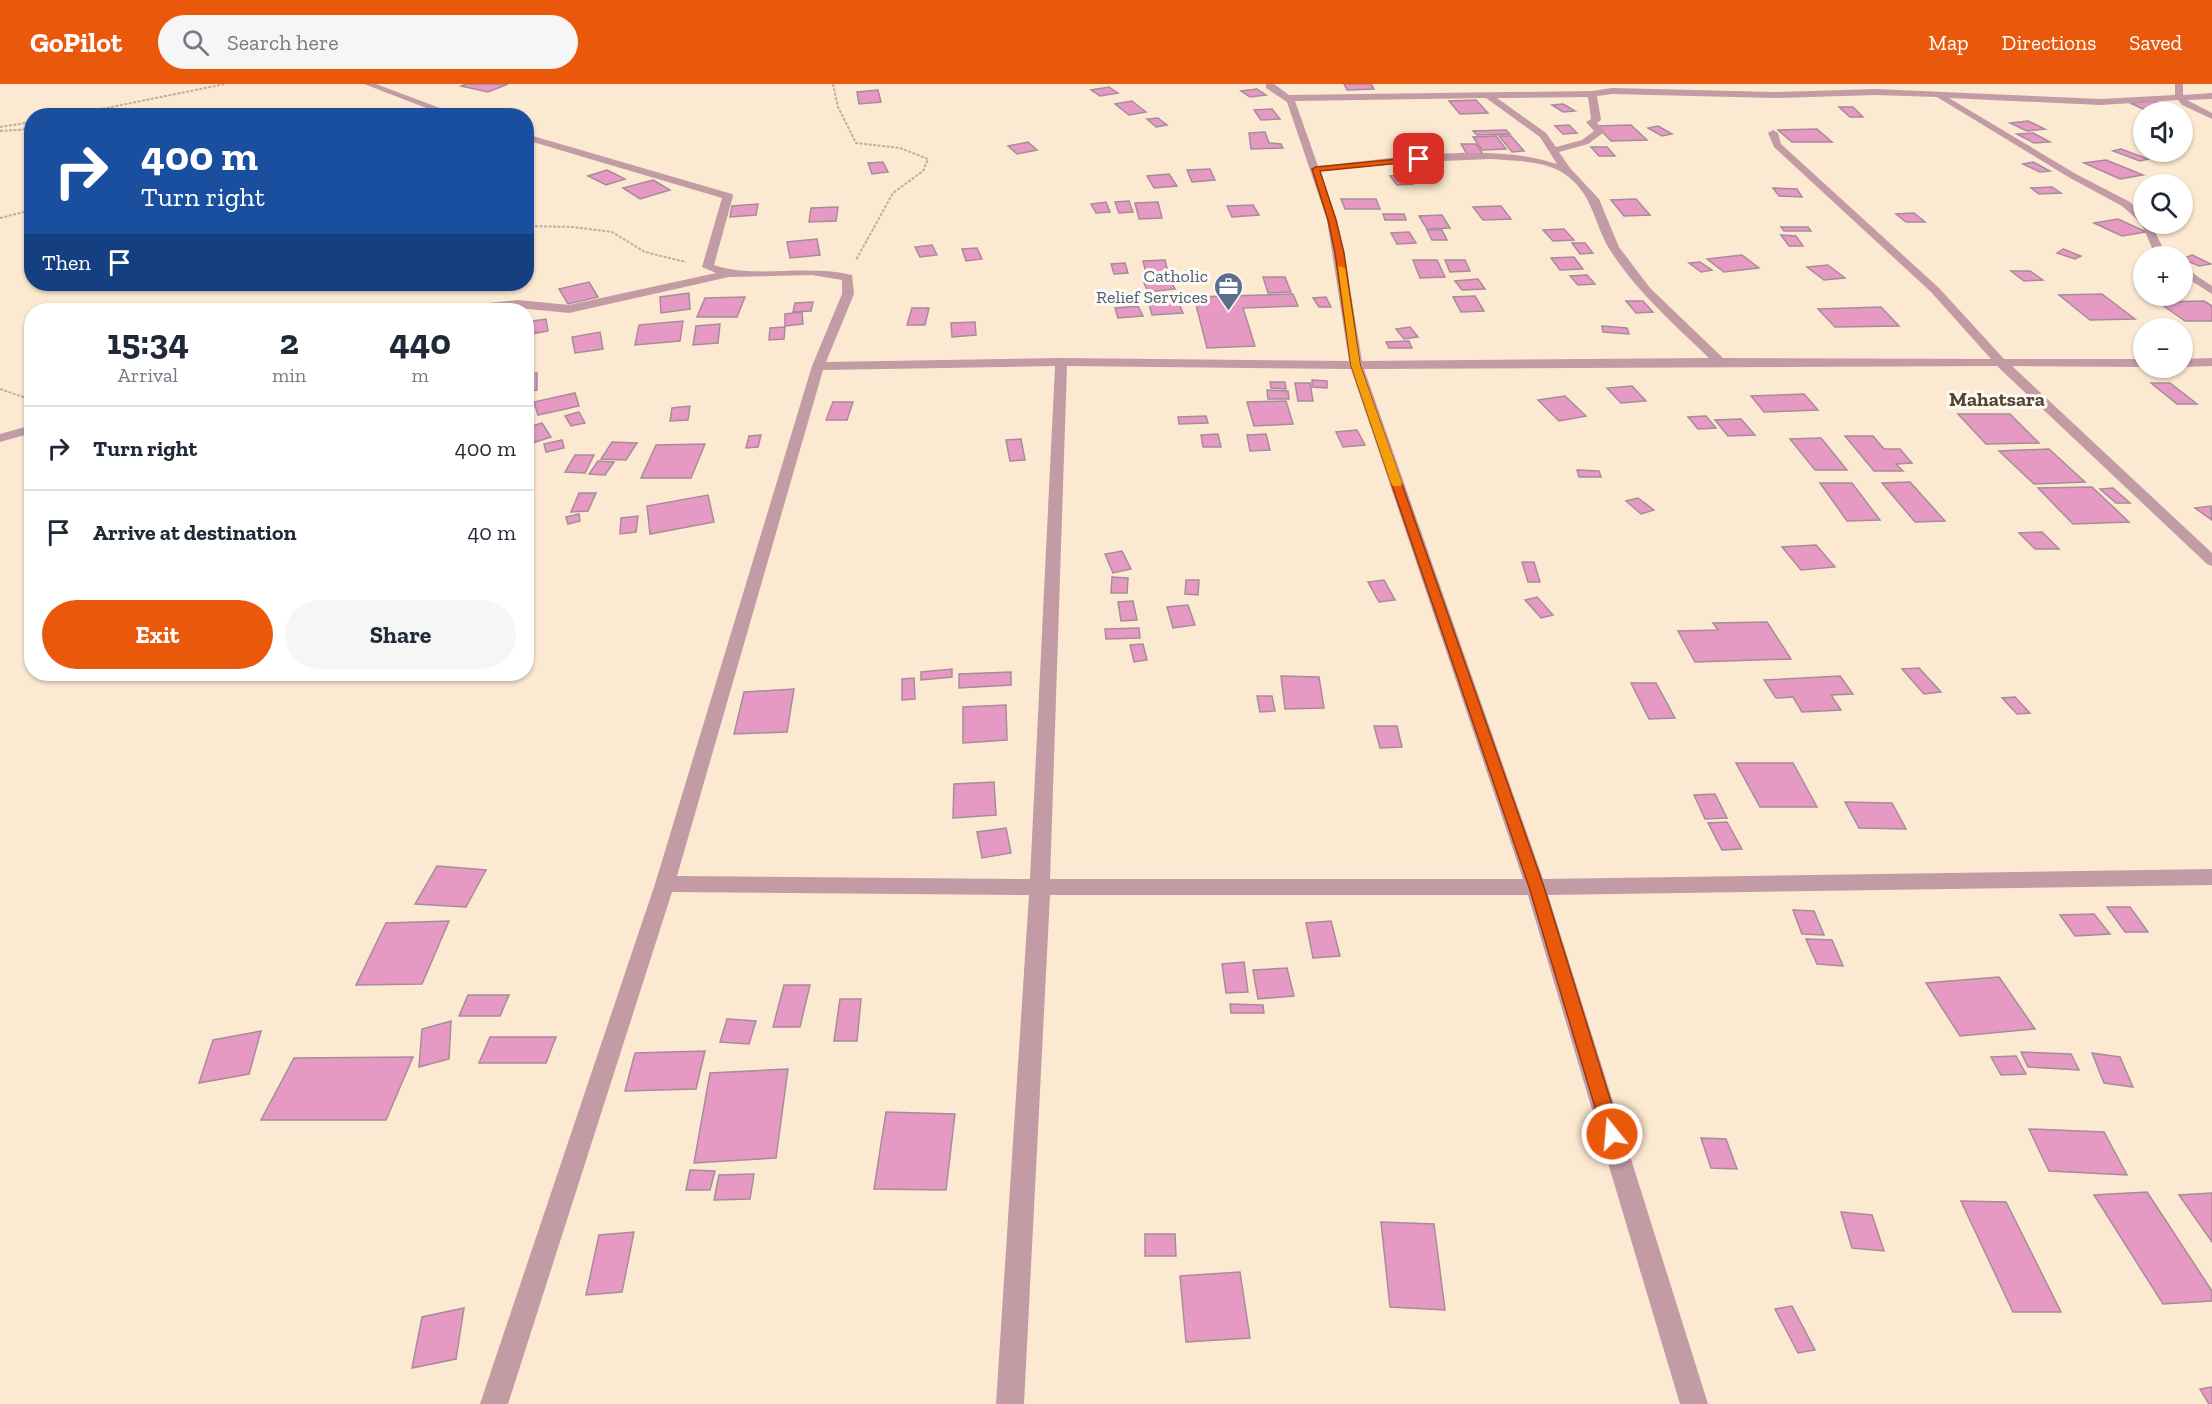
<!DOCTYPE html>
<meta charset="utf-8">
<style>
:root{--surface:#fff;--page:#f6f6f7;--text:#1f2937;--muted:#747a83;--line:#e0e1e3;--accent:#ea580c}
body{margin:0;font-family:"Zilla Slab",serif;background:var(--page);color:var(--text);height:100vh;display:flex;flex-direction:column;font-size:22px;white-space:nowrap}
*{box-sizing:border-box;margin:0}
p{font-size:20px;color:var(--muted)}
.icon{flex:none;width:33px;height:33px;fill:none;stroke:currentColor;stroke-width:2;stroke-linecap:round;stroke-linejoin:round}
.map{position:relative;flex:1;overflow:hidden}
.panel{position:absolute;left:24px;top:219px;width:510px;height:378px;display:flex;flex-direction:column;background:var(--surface);border-radius:24px;box-shadow:0 2px 4px #0004}
.panel>*{flex:none}
.guide{position:absolute;left:24px;top:24px;width:510px;height:183px;border-radius:24px;box-shadow:0 2px 4px #0004;background:#1a4fa0;color:#fff;overflow:hidden}
.fabs{position:absolute;left:2133px;top:18px;display:grid;gap:12px}
.fabs a{display:grid;place-items:center;width:60px;height:60px;border-radius:50%;background:var(--surface);box-shadow:0 2px 4px #0004;font-size:30px}
.pin{position:absolute;display:grid;place-items:center;width:51px;height:51px;color:#fff;margin:-26px;border-radius:12px;box-shadow:0 3px 9px #0006}
.me{position:absolute;width:66px;margin:-33px;rotate:343deg;stroke-linejoin:round;filter:drop-shadow(0 0 4px #0008)}
.turn{display:flex;align-items:center;gap:21px;height:126px;padding:0 18px;font-size:27px}
.turn .icon{width:78px;height:78px;stroke-width:2.5}
.turn b{display:block;font-size:42px;line-height:51px}
.then{display:flex;align-items:center;height:57px;padding:0 18px;background:#0003;gap:12px;font-size:22px}
.eta{display:flex;justify-content:space-evenly;align-items:center;height:102px;text-align:center}
.eta b{font-size:36px;font-weight:800;line-height:42px}
.button{display:flex;gap:12px;margin-top:auto;padding:12px 18px}
.button a{flex:1;height:69px;border-radius:36px;background:var(--accent);color:#fff;font-size:24px;font-weight:800;line-height:69px;text-align:center}
.button a+a{background:var(--page);color:var(--text)}
ul{padding:0;list-style:none}
li{display:flex;align-items:center;gap:18px;height:84px;padding:0 18px;border-top:2px solid var(--line)}
li div{flex:1}
li b{display:block;font-size:22px}
li em{font-style:normal}
header{display:flex;align-items:center;gap:36px;box-sizing:border-box;height:84px;padding:0 30px;background:var(--accent);color:#fff}
header strong{font-size:28px}
nav{display:flex;gap:33px;margin-inline-start:auto;font-size:21px}
.search{width:420px;height:54px;background:var(--page);display:flex;align-items:center;gap:15px;box-sizing:border-box;padding:0 21px;border-radius:33px;color:var(--muted);font-size:22px}
.map>svg:first-child{display:block}
.building{fill:#e699c3;stroke:#a78c9a;stroke-width:1.5}
.lines{fill:none;stroke-linecap:round;stroke-linejoin:round}
.path{stroke:#beaf9b;stroke-width:2;stroke-dasharray:3 1.5;stroke-linecap:butt}
.minor{fill:#c29ba5;fill-rule:evenodd}
.route{fill:#ea580c;stroke:#983908;stroke-width:1.5}
.slow{fill:#f59e0b}
.labels{text-anchor:middle;dominant-baseline:central;stroke-width:6;stroke-linejoin:round;paint-order:stroke}
.far-service-label{font-size:18px;fill:#4e5e75;stroke:#fdf9f4;text-anchor:end}
.far-neighbourhood-label{font-size:20px;font-weight:bold;fill:#554531;stroke:#fdf9f4}
</style>
<header>
<strong>GoPilot</strong>
<div class="search"><svg class="icon" aria-label="search" viewBox="0 0 24 24"><circle cx="10" cy="10" r="6"/><path d="M15 15l6 6"/></svg>Search here</div>
<nav><a>Map</a><a>Directions</a><a>Saved</a></nav>
</header>
<div class="map">
<svg width="2212" height="1320" viewBox="0 0 2212 1320">
<rect width="100%" height="100%" fill="#fce9d1"/>
<g class="building">
<polygon points="466,0 508,0 488,8 461,2"/>
<polygon points="1344,0 1371,0 1374,5 1347,6"/>
<polygon points="1109,3 1118,9 1100,12 1091,6"/>
<polygon points="1257,5 1266,11 1250,13 1241,7"/>
<polygon points="878,6 881,18 859,20 857,8"/>
<polygon points="1476,16 1488,29 1460,30 1449,17"/>
<polygon points="1132,17 1146,28 1129,31 1115,20"/>
<polygon points="2155,17 2177,28 2150,28 2130,19"/>
<polygon points="1563,20 1575,27 1563,28 1552,21"/>
<polygon points="1839,23 1853,23 1863,33 1850,33"/>
<polygon points="1272,25 1280,35 1261,36 1254,26"/>
<polygon points="1158,34 1167,41 1156,43 1147,35"/>
<polygon points="2028,37 2045,45 2027,47 2010,39"/>
<polygon points="1569,41 1577,49 1563,50 1555,42"/>
<polygon points="1631,41 1647,56 1611,57 1597,42"/>
<polygon points="1658,42 1672,50 1662,52 1648,44"/>
<polygon points="1817,45 1832,58 1792,58 1778,46"/>
<polygon points="1506,46 1510,50 1477,51 1473,47"/>
<polygon points="1265,48 1269,59 1281,60 1283,64 1251,65 1249,49"/>
<polygon points="2033,49 2050,58 2034,59 2017,50"/>
<polygon points="1496,52 1506,65 1482,66 1473,53"/>
<polygon points="1499,52 1511,52 1524,67 1512,68"/>
<polygon points="1028,58 1037,66 1017,70 1008,62"/>
<polygon points="1461,60 1476,60 1483,70 1467,70"/>
<polygon points="1591,63 1607,63 1615,72 1599,72"/>
<polygon points="2121,65 2148,75 2140,77 2113,67"/>
<polygon points="2106,76 2143,91 2120,95 2084,79"/>
<polygon points="883,78 888,88 872,90 868,79"/>
<polygon points="2033,78 2050,87 2040,88 2023,80"/>
<polygon points="1210,85 1215,96 1192,98 1187,86"/>
<polygon points="607,86 625,95 606,101 588,92"/>
<polygon points="1169,90 1177,102 1154,104 1147,92"/>
<polygon points="1405,91 1413,100 1397,101 1390,92"/>
<polygon points="653,96 670,106 640,115 623,104"/>
<polygon points="2052,103 2061,109 2039,110 2031,104"/>
<polygon points="1773,104 1797,105 1802,113 1779,112"/>
<polygon points="1341,115 1376,115 1380,125 1345,125"/>
<polygon points="1636,115 1650,131 1624,132 1611,116"/>
<polygon points="1129,117 1133,128 1119,129 1115,118"/>
<polygon points="1106,118 1110,128 1096,129 1091,120"/>
<polygon points="1158,118 1162,134 1139,135 1135,119"/>
<polygon points="758,120 756,131 730,133 732,122"/>
<polygon points="1253,121 1259,131 1232,133 1227,122"/>
<polygon points="1501,122 1511,135 1483,136 1473,123"/>
<polygon points="838,123 836,137 809,138 811,124"/>
<polygon points="1914,129 1925,138 1906,138 1896,130"/>
<polygon points="1383,130 1404,130 1406,136 1385,136"/>
<polygon points="1442,131 1450,144 1427,145 1419,132"/>
<polygon points="2118,135 2146,148 2122,152 2094,139"/>
<polygon points="1781,143 1808,143 1811,147 1784,147"/>
<polygon points="1564,145 1574,156 1553,157 1543,146"/>
<polygon points="1427,146 1442,146 1447,156 1432,156"/>
<polygon points="1409,148 1416,159 1397,160 1391,149"/>
<polygon points="1781,151 1796,152 1803,162 1789,162"/>
<polygon points="817,155 820,171 790,174 787,158"/>
<polygon points="1572,159 1585,159 1593,169 1580,170"/>
<polygon points="932,161 937,171 920,173 915,163"/>
<polygon points="977,164 982,175 966,177 962,165"/>
<polygon points="2063,165 2081,172 2075,175 2057,169"/>
<polygon points="1742,171 1759,184 1724,188 1707,175"/>
<polygon points="2192,171 2211,180 2199,182 2182,175"/>
<polygon points="1574,173 1583,185 1560,186 1551,174"/>
<polygon points="1165,176 1168,188 1146,189 1143,177"/>
<polygon points="1413,176 1437,176 1445,193 1420,194"/>
<polygon points="1445,176 1465,176 1470,187 1450,188"/>
<polygon points="1700,178 1712,186 1701,188 1689,179"/>
<polygon points="1125,179 1128,189 1114,190 1111,180"/>
<polygon points="1828,181 1845,194 1824,196 1807,183"/>
<polygon points="2011,187 2030,187 2043,196 2024,197"/>
<polygon points="1587,191 1595,200 1578,201 1570,192"/>
<polygon points="1263,193 1285,193 1291,208 1268,209"/>
<polygon points="1478,195 1485,205 1462,206 1455,197"/>
<polygon points="1170,196 1175,205 1148,208 1144,199"/>
<polygon points="589,198 598,213 568,220 559,205"/>
<polygon points="689,209 690,225 661,229 660,213"/>
<polygon points="1293,210 1298,222 1243,224 1255,262 1207,264 1194,213"/>
<polygon points="2102,210 2135,235 2090,236 2059,211"/>
<polygon points="1475,212 1484,227 1461,228 1453,213"/>
<polygon points="745,213 737,233 697,233 705,214"/>
<polygon points="1326,213 1331,223 1319,223 1313,214"/>
<polygon points="1177,215 1183,229 1152,231 1148,217"/>
<polygon points="1626,217 1643,217 1653,228 1636,229"/>
<polygon points="2204,217 2212,222 2212,237 2185,237 2158,218"/>
<polygon points="813,218 811,227 793,228 795,219"/>
<polygon points="1138,222 1143,232 1118,234 1115,224"/>
<polygon points="1881,223 1899,242 1835,243 1818,225"/>
<polygon points="912,224 929,224 925,241 907,241"/>
<polygon points="802,228 803,240 785,242 785,230"/>
<polygon points="546,235 548,247 526,251 526,238"/>
<polygon points="683,237 680,257 635,261 639,241"/>
<polygon points="975,238 976,251 952,253 951,239"/>
<polygon points="720,240 718,259 693,261 696,242"/>
<polygon points="1602,242 1627,244 1629,250 1603,248"/>
<polygon points="785,243 784,255 769,256 770,244"/>
<polygon points="1410,243 1418,253 1404,255 1396,245"/>
<polygon points="600,248 603,265 575,269 572,253"/>
<polygon points="1409,257 1412,264 1389,264 1386,258"/>
<polygon points="537,289 537,306 526,307 526,290"/>
<polygon points="1312,296 1327,297 1327,304 1312,303"/>
<polygon points="1270,298 1285,298 1286,305 1271,304"/>
<polygon points="1295,299 1310,299 1313,317 1298,317"/>
<polygon points="2151,299 2170,299 2197,320 2177,320"/>
<polygon points="1632,302 1646,317 1621,319 1607,304"/>
<polygon points="1267,306 1288,307 1289,315 1268,315"/>
<polygon points="575,309 579,322 538,331 534,318"/>
<polygon points="1804,310 1818,326 1764,328 1751,312"/>
<polygon points="1565,312 1586,332 1559,337 1538,316"/>
<polygon points="1286,317 1293,340 1254,342 1247,318"/>
<polygon points="833,318 853,318 847,336 826,336"/>
<polygon points="690,322 688,336 670,337 672,324"/>
<polygon points="579,328 585,339 571,342 565,332"/>
<polygon points="1958,330 2010,330 2039,359 1986,360"/>
<polygon points="1206,332 1208,339 1179,340 1178,333"/>
<polygon points="1706,332 1716,344 1698,345 1688,333"/>
<polygon points="1741,335 1755,351 1728,352 1715,336"/>
<polygon points="542,339 551,353 532,359 526,350 526,344"/>
<polygon points="1357,346 1365,361 1343,363 1336,348"/>
<polygon points="1218,350 1221,363 1203,363 1201,351"/>
<polygon points="1266,350 1270,366 1250,367 1247,351"/>
<polygon points="761,351 758,363 746,364 749,352"/>
<polygon points="1845,352 1873,352 1884,365 1900,365 1912,379 1896,380 1903,387 1874,387"/>
<polygon points="1821,354 1847,386 1815,386 1790,355"/>
<polygon points="1021,355 1025,376 1010,377 1006,356"/>
<polygon points="562,356 564,364 546,368 544,360"/>
<polygon points="612,358 637,359 626,376 601,375"/>
<polygon points="705,360 691,394 641,394 656,361"/>
<polygon points="2049,365 2085,398 2034,400 1999,367"/>
<polygon points="575,371 594,371 585,389 565,388"/>
<polygon points="598,377 614,378 605,391 589,390"/>
<polygon points="1577,386 1599,387 1601,393 1579,393"/>
<polygon points="1910,398 1945,437 1915,438 1882,399"/>
<polygon points="1820,399 1852,399 1880,436 1847,437"/>
<polygon points="2092,403 2129,438 2073,440 2038,404"/>
<polygon points="2113,404 2130,419 2116,419 2100,405"/>
<polygon points="579,409 596,409 588,427 571,428"/>
<polygon points="708,411 714,438 650,450 647,422"/>
<polygon points="1638,414 1654,426 1641,430 1626,417"/>
<polygon points="2211,422 2212,436 2195,424"/>
<polygon points="579,430 580,437 568,440 566,433"/>
<polygon points="638,432 636,448 620,450 621,434"/>
<polygon points="2042,448 2059,465 2035,465 2019,449"/>
<polygon points="1816,461 1835,483 1801,486 1782,463"/>
<polygon points="1122,467 1131,485 1113,489 1105,470"/>
<polygon points="1522,478 1534,478 1540,498 1528,498"/>
<polygon points="1112,493 1128,494 1127,509 1111,509"/>
<polygon points="1186,496 1199,496 1198,511 1185,510"/>
<polygon points="1384,496 1395,516 1379,518 1368,498"/>
<polygon points="1537,513 1553,531 1541,534 1525,516"/>
<polygon points="1133,517 1137,536 1121,537 1118,518"/>
<polygon points="1188,521 1195,541 1173,544 1167,523"/>
<polygon points="1767,538 1791,575 1695,578 1678,547 1718,546 1713,539"/>
<polygon points="1139,544 1140,554 1106,555 1105,545"/>
<polygon points="1143,560 1147,576 1134,578 1130,561"/>
<polygon points="1919,584 1941,608 1924,610 1902,585"/>
<polygon points="952,585 952,593 921,596 921,588"/>
<polygon points="1011,588 1011,601 959,604 959,590"/>
<polygon points="1281,592 1319,593 1324,624 1285,625"/>
<polygon points="1840,592 1853,610 1831,611 1841,626 1802,628 1793,613 1776,614 1764,596"/>
<polygon points="914,594 915,615 902,616 902,595"/>
<polygon points="1631,599 1656,599 1675,634 1649,635"/>
<polygon points="794,605 787,648 734,650 744,608"/>
<polygon points="1257,612 1272,612 1275,627 1260,628"/>
<polygon points="2015,613 2030,629 2017,630 2002,614"/>
<polygon points="1006,621 1007,656 963,659 963,623"/>
<polygon points="1374,642 1397,642 1402,663 1380,664"/>
<polygon points="1736,679 1793,679 1817,723 1760,723"/>
<polygon points="994,698 996,731 953,734 954,700"/>
<polygon points="1715,710 1727,734 1705,735 1694,711"/>
<polygon points="1845,718 1892,719 1906,745 1859,744"/>
<polygon points="1727,738 1742,765 1722,766 1708,739"/>
<polygon points="1006,744 1011,769 982,774 977,748"/>
<polygon points="437,782 486,786 466,823 415,820"/>
<polygon points="2107,823 2130,823 2148,848 2125,848"/>
<polygon points="1793,826 1814,827 1824,851 1802,850"/>
<polygon points="2094,830 2110,850 2075,852 2060,831"/>
<polygon points="449,837 422,900 356,901 386,839"/>
<polygon points="1331,837 1340,872 1313,874 1306,839"/>
<polygon points="1806,855 1832,856 1843,882 1817,880"/>
<polygon points="1244,878 1248,908 1226,909 1222,880"/>
<polygon points="1287,884 1294,912 1258,915 1253,886"/>
<polygon points="1999,893 2035,945 1960,952 1926,899"/>
<polygon points="784,901 810,901 800,943 773,943"/>
<polygon points="468,911 509,911 500,932 459,932"/>
<polygon points="840,915 861,915 857,957 834,957"/>
<polygon points="1230,920 1263,921 1264,929 1231,929"/>
<polygon points="727,935 756,937 749,960 720,958"/>
<polygon points="451,937 449,975 419,983 422,945"/>
<polygon points="261,947 249,990 199,999 213,956"/>
<polygon points="490,953 556,953 546,979 479,979"/>
<polygon points="705,967 696,1005 625,1007 635,969"/>
<polygon points="2021,968 2071,970 2079,986 2028,983"/>
<polygon points="2092,969 2120,973 2133,1003 2104,999"/>
<polygon points="2016,972 2026,990 2001,991 1991,973"/>
<polygon points="413,973 386,1036 261,1036 294,974"/>
<polygon points="788,985 776,1074 694,1079 710,989"/>
<polygon points="886,1028 955,1030 946,1106 874,1105"/>
<polygon points="2029,1045 2104,1048 2127,1091 2049,1087"/>
<polygon points="1701,1054 1726,1055 1737,1085 1711,1084"/>
<polygon points="690,1086 715,1087 710,1106 686,1106"/>
<polygon points="754,1090 750,1115 714,1116 719,1091"/>
<polygon points="2147,1108 2212,1207 2212,1217 2163,1220 2094,1111"/>
<polygon points="2212,1109 2212,1158 2179,1111"/>
<polygon points="1961,1117 2006,1118 2061,1228 2013,1228"/>
<polygon points="1841,1128 1872,1131 1884,1167 1852,1164"/>
<polygon points="1381,1138 1434,1140 1445,1226 1390,1223"/>
<polygon points="634,1148 622,1208 586,1211 599,1151"/>
<polygon points="1145,1150 1175,1150 1176,1172 1145,1172"/>
<polygon points="1240,1188 1250,1254 1186,1258 1180,1192"/>
<polygon points="1792,1222 1815,1266 1798,1269 1775,1225"/>
<polygon points="464,1224 456,1275 412,1284 422,1233"/>
<polygon points="2212,1303 2212,1320 2209,1320 2200,1305"/>
</g>
<g class="lines">
<g class="path">
<polyline points="833,0 838,23 856,59 900,64 928,75 923,87 893,109 856,176"/>
<polyline points="67,32 225,0"/>
<polyline points="0,43 32,38"/>
<polyline points="0,47 32,45"/>
<polyline points="0,134 32,126"/>
<polyline points="526,142 573,143 612,148 645,168 686,178"/>
<polyline points="0,305 32,316"/>
</g>
<g class="minor">
<polygon points="364,0 376,0 461,32 447,32"/>
<path d="M1266,0H1274L1289,11L1592,7L1612,4L1775,8L1876,5L2101,15L2175,11V0H2183V11L2212,9V15L2187,16L2212,29V35L2182,21L2178,16L2101,21L1949,14L2076,90L2130,118L2144,131V140H2151L2162,162L2172,172H2161L2153,166L2141,139L2122,122L2070,94L1937,13L1876,11L1775,14L1612,10L1597,12L1601,36L1597,39L1605,47L1603,49L1588,60L1559,68L1570,84L1599,115L1619,163L1650,204L1723,274L1991,275L1931,208L1774,63L1768,49L1773,46L1778,49L1781,60L1939,204L2004,275H2144V283L2012,282L2212,469V482L2207,480L1997,282L1364,285L1543,795L2212,785V801L1548,811L1708,1320H1680L1528,811H1050L1024,1320H996L1029,811L672,808L508,1320H480L655,800L812,282L842,210V196L812,191L729,193L569,229L518,224L454,226L460,222L518,216L569,221L716,189L702,183L722,114L526,56V50L732,110L733,112L714,181C754,195 806,180 852,191L854,210L826,278L1061,274L1349,277L1327,136L1287,18L1266,4ZM1588,13L1591,35L1586,38L1594,47L1582,56L1556,63L1546,49L1497,14ZM1486,14L1540,53L1557,80C1489,57 1390,75 1318,82L1295,17ZM1491,75C1513,77 1544,76 1563,89C1594,109 1593,139 1610,166C1636,207 1674,240 1709,274L1362,277L1344,169L1337,136L1320,87L1419,78ZM1055,282L1030,795L677,792L823,286ZM1067,282L1351,285L1523,795H1050Z"/>
<polygon points="2182,182 2212,202 2212,210 2182,191"/>
<polygon points="2212,274 2212,282 2182,283 2182,275"/>
<polygon points="32,341 32,349 0,358 0,350"/>
</g>
</g>
<polygon class="route" points="1419,73 1422,77 1320,87 1336,136 1344,169 1360,281 1544,803 1621,1050 1618,1056 1612,1059 1606,1056 1603,1050 1529,803 1351,281 1335,169 1328,136 1312,85 1316,83"/>
<polygon class="slow" points="1338,182 1345,184 1360,281 1402,399 1401,402 1393,402 1391,399 1351,281"/>
<defs>
<symbol id="office-pin" viewBox="-11 -11 22 30"><path d="M0 17L-7.5 6A9.5 9.5 0 1 1 7.5 6Z" fill="#5c6f8a" stroke="#fdf9f4"/><path d="M-6-3h4V-5.5h4V-3h4V5H-6ZM-1-4.5V-3h2v-1.5ZM-6 0V1H6V0Z" fill="#fff"/></symbol>
</defs>
<g fill-rule="evenodd">
<use href="#office-pin" x="1212" y="186" width="33" height="45"/>
</g>
<g class="labels">
<g class="far-service-label">
<text x="1208" y="192">Catholic<tspan x="1208" dy="21">Relief Services</tspan></text>
</g>
<g class="far-neighbourhood-label">
<text x="1997" y="315">Mahatsara</text>
</g>
</g>
</svg>
<div class="fabs">
<a><svg class="icon" aria-label="sound" viewBox="0 0 24 24"><path d="M4 9h4l5-4v14l-5-4H4zM17 9q2 3 0 6"/></svg></a>
<a><svg class="icon" aria-label="search" viewBox="0 0 24 24"><circle cx="10" cy="10" r="6"/><path d="M15 15l6 6"/></svg></a>
<a>+</a>
<a>−</a>
</div>
<div class="pin" style="left:1419px;top:75px;background:#d93025"><svg class="icon" aria-label="arrive" viewBox="0 0 24 24"><path d="M6 21V4h12l-3 4 3 4H6"/></svg></div>
<svg class="me" style="left:1612px;top:1050px" viewBox="-20 -20 40 40"><circle r="17" fill="#ea580c" stroke="#fff" stroke-width="3"/><path d="M0-11L8 9 0 5-8 9z" fill="#fff"/></svg>
<div class="guide">
<div class="turn"><svg class="icon" aria-label="right" viewBox="0 0 24 24"><path d="M7 20v-9h11M14 6l5 5-5 5"/></svg><div><b>400 m</b>Turn right</div></div>
<div class="then">Then<svg class="icon" aria-label="arrive" viewBox="0 0 24 24"><path d="M6 21V4h12l-3 4 3 4H6"/></svg></div>
</div>
<section class="panel">
<div class="eta">
<div><b>15:34</b><p>Arrival</p></div>
<div><b>2</b><p>min</p></div>
<div><b>440</b><p>m</p></div>
</div>
<ul>
<li><svg class="icon" aria-label="right" viewBox="0 0 24 24"><path d="M7 20v-9h11M14 6l5 5-5 5"/></svg><div><b>Turn right</b></div><em>400 m</em></li>
<li><svg class="icon" aria-label="arrive" viewBox="0 0 24 24"><path d="M6 21V4h12l-3 4 3 4H6"/></svg><div><b>Arrive at destination</b></div><em>40 m</em></li>
</ul>
<div class="button"><a>Exit</a><a>Share</a></div>
</section>
</div>
